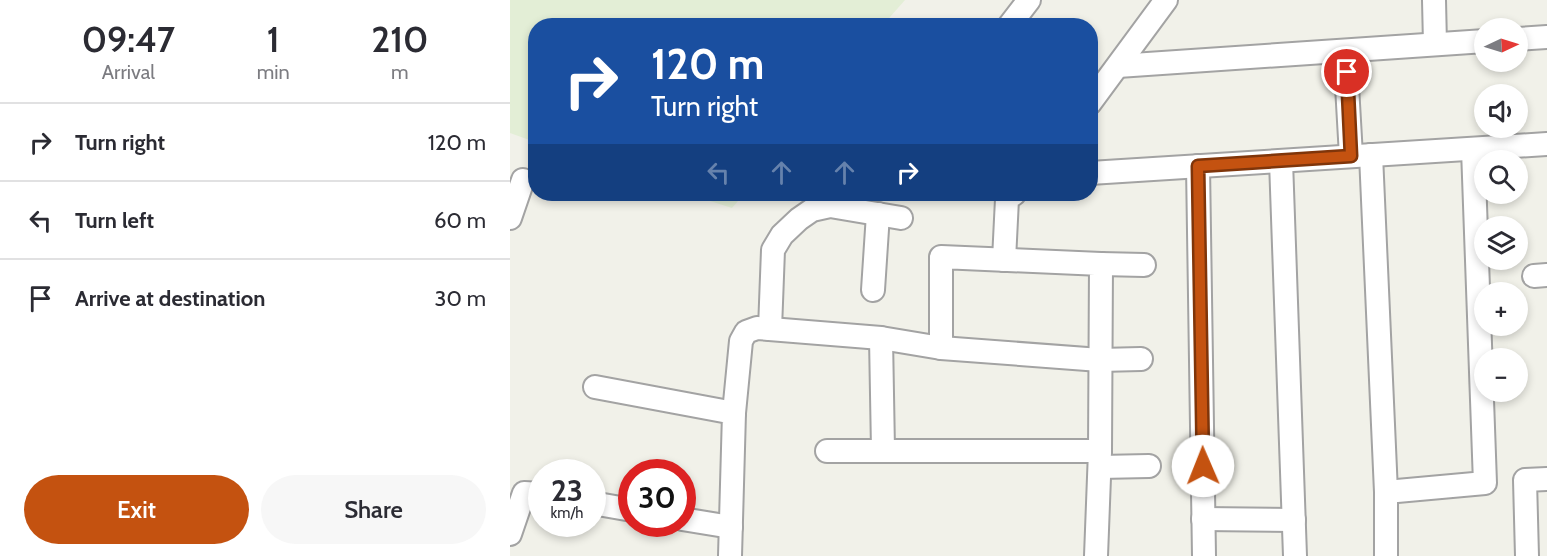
<!DOCTYPE html>
<meta charset="utf-8">
<style>
:root{--surface:#fff;--page:#f7f7f7;--text:#2b2b33;--muted:#7c7c81;--line:#e1e1e2;--accent:#c45210}
body{margin:0;font-family:Cabin,sans-serif;background:var(--page);color:var(--text);height:100vh;display:flex;flex-direction:column;font-size:22px;white-space:nowrap}
*{box-sizing:border-box;margin:0}
p{font-size:20px;color:var(--muted)}
.icon{flex:none;width:33px;height:33px;fill:none;stroke:currentColor;stroke-width:2;stroke-linecap:round;stroke-linejoin:round}
.map{position:relative;flex:1;overflow:hidden}
.panel{display:flex;flex-direction:column;background:var(--surface);width:510px}
.panel>*{flex:none}
.guide{position:absolute;left:18px;top:18px;width:570px;height:183px;border-radius:24px;box-shadow:0 3px 9px #0003;background:#1a4fa0;color:#fff;overflow:hidden}
.needle{width:39px;rotate:86deg}
.controls{position:absolute;left:964px;top:18px;display:grid;gap:12px}
.controls a{display:grid;place-items:center;width:54px;height:54px;border-radius:50%;background:var(--surface);box-shadow:0 3px 9px #0003;font-size:30px}
.speed{position:absolute;left:18px;top:459px;display:flex;gap:12px;font-size:30px;font-weight:700;text-align:center}
.speed>*{display:grid;place-content:center;width:78px;height:78px;border-radius:50%;background:var(--surface);box-shadow:0 3px 9px #0003;line-height:1}
.speed small{font-size:15px;font-weight:400}
.speed .limit{border:9px solid #d22;background:#fff;color:#111}
.pin{position:absolute;display:grid;place-items:center;width:51px;height:51px;color:#fff;margin:-26px;border:3px solid #fff;border-radius:50%;box-shadow:0 2px 6px #0007}
.me{position:absolute;width:66px;margin:-33px;rotate:359deg;stroke-linejoin:round;filter:drop-shadow(0 0 4px #0008)}
.turn{display:flex;align-items:center;gap:21px;height:126px;padding:0 24px;font-size:27px}
.turn .icon{width:78px;height:78px;stroke-width:2.5}
.turn b{display:block;font-size:42px;line-height:51px}
.lanes{display:flex;align-items:center;height:57px;padding:0 24px;background:#0003;justify-content:center;gap:30px;direction:ltr}
.lanes .off{opacity:.35}
.eta{display:flex;justify-content:space-evenly;align-items:center;height:102px;text-align:center}
.eta b{font-size:36px;font-weight:600;line-height:42px}
.cta{display:flex;gap:12px;margin-top:auto;padding:12px 24px}
.cta a{flex:1;height:69px;border-radius:36px;background:var(--accent);color:#fff;font-size:24px;font-weight:600;line-height:69px;text-align:center}
.cta a+a{background:var(--page);color:var(--text)}
ul{padding:0;list-style:none}
li{display:flex;align-items:center;gap:18px;height:78px;padding:0 24px;border-top:2px solid var(--line)}
li div{flex:1}
li b{display:block;font-size:22px}
li em{font-style:normal}
main{display:flex;flex:1;min-height:0}
.map>svg:first-child{display:block}
.farmland{fill:#e3eed6}
.lines{fill:none;stroke-linecap:round;stroke-linejoin:round}
.minor-casing{stroke:#a3a3a3;stroke-width:26}
.minor{stroke:#fff;stroke-width:22}
.route-casing{stroke:#7f350a;stroke-width:15}
.route{stroke:#c45210;stroke-width:10}
</style>
<main>
<section class="panel">
<div class="eta">
<div><b>09:47</b><p>Arrival</p></div>
<div><b>1</b><p>min</p></div>
<div><b>210</b><p>m</p></div>
</div>
<ul>
<li><svg class="icon" aria-label="right" viewBox="0 0 24 24"><path d="M7 20v-9h11M14 6l5 5-5 5"/></svg><div><b>Turn right</b></div><em>120 m</em></li>
<li><svg class="icon" aria-label="left" viewBox="0 0 24 24"><path d="M17 20v-9H6M10 6l-5 5 5 5"/></svg><div><b>Turn left</b></div><em>60 m</em></li>
<li><svg class="icon" aria-label="arrive" viewBox="0 0 24 24"><path d="M6 21V4h12l-3 4 3 4H6"/></svg><div><b>Arrive at destination</b></div><em>30 m</em></li>
</ul>
<div class="cta"><a>Exit</a><a>Share</a></div>
</section>
<div class="map">
<svg width="1037" height="556" viewBox="0 0 1037 556">
<rect width="100%" height="100%" fill="#f1f1e9"/>
<g class="farmland">
<polygon points="0,0 395,0 373,25 26,26 25,142 0,133"/>
<polygon points="178,194 234,194 222,208"/>
</g>
<g class="lines">
<defs>
<g id="minor">
<polyline points="924,0 925,44"/>
<polyline points="499,26 519,0"/>
<polyline points="1008,39 1037,37"/>
<polyline points="835,51 841,156"/>
<polyline points="608,66 975,41"/>
<polyline points="580,103 656,0"/>
<polyline points="861,155 876,492 876,556"/>
<polyline points="771,161 785,556"/>
<polyline points="688,166 694,556"/>
<polyline points="580,173 1037,144"/>
<polyline points="0,218 13,180"/>
<polyline points="494,260 497,199 504,194"/>
<polyline points="591,264 634,265"/>
<polyline points="1024,276 1037,275"/>
<polyline points="363,290 368,214"/>
<polyline points="260,329 263,250 272,235 289,219 302,210 320,206 391,218"/>
<polyline points="371,338 373,450"/>
<polyline points="431,348 431,257 591,264 590,451 586,556"/>
<polyline points="85,387 224,413 220,556"/>
<polyline points="224,413 231,341 236,332 247,328 371,338 431,348 590,360 631,359"/>
<polyline points="317,451 590,451"/>
<polyline points="590,467 639,466"/>
<polyline points="876,492 975,483 963,149"/>
<polyline points="82,503 122,510"/>
<polyline points="172,519 221,527"/>
<polyline points="693,519 784,520"/>
<polyline points="0,534 14,493 32,494"/>
<polyline points="1017,556 1015,480 1037,479"/>
</g>
</defs>
<use href="#minor" class="minor-casing"/>
<use href="#minor" class="minor"/>
</g>
<g class="lines">
<defs>
<polyline id="route" points="693,466 688,166 841,156 837,72"/>
</defs>
<use href="#route" class="route-casing"/>
<use href="#route" class="route"/>
</g>
</svg>
<div class="controls">
<a><svg class="needle" viewBox="-14 -14 28 28"><path d="M0-13l5 13h-10z" fill="#e53935"/><path d="M0 13l5-13h-10z" fill="#7c7c81"/></svg></a>
<a><svg class="icon" aria-label="sound" viewBox="0 0 24 24"><path d="M4 9h4l5-4v14l-5-4H4zM17 9q2 3 0 6"/></svg></a>
<a><svg class="icon" aria-label="search" viewBox="0 0 24 24"><circle cx="10" cy="10" r="6"/><path d="M15 15l6 6"/></svg></a>
<a><svg class="icon" aria-label="layers" viewBox="0 0 24 24"><path d="M12 4l9 5-9 5-9-5zM3 14l9 5 9-5"/></svg></a>
<a>+</a>
<a>−</a>
</div>
<div class="speed"><div>23<small>km/h</small></div><div class="limit">30</div></div>
<div class="pin" style="left:837px;top:72px;background:#d93025"><svg class="icon" aria-label="arrive" viewBox="0 0 24 24"><path d="M6 21V4h12l-3 4 3 4H6"/></svg></div>
<svg class="me" style="left:693px;top:466px" viewBox="-20 -20 40 40"><circle r="19" fill="#fff"/><path d="M0-13L10 11 0 6-10 11z" fill="#c45210"/></svg>
<div class="guide">
<div class="turn"><svg class="icon" aria-label="right" viewBox="0 0 24 24"><path d="M7 20v-9h11M14 6l5 5-5 5"/></svg><div><b>120 m</b>Turn right</div></div>
<div class="lanes"><svg class="icon off" aria-label="left" viewBox="0 0 24 24"><path d="M17 20v-9H6M10 6l-5 5 5 5"/></svg><svg class="icon off" aria-label="ahead" viewBox="0 0 24 24"><path d="M12 20V5M6 11l6-6 6 6"/></svg><svg class="icon off" aria-label="ahead" viewBox="0 0 24 24"><path d="M12 20V5M6 11l6-6 6 6"/></svg><svg class="icon" aria-label="right" viewBox="0 0 24 24"><path d="M7 20v-9h11M14 6l5 5-5 5"/></svg></div>
</div>
</div>
</main>
